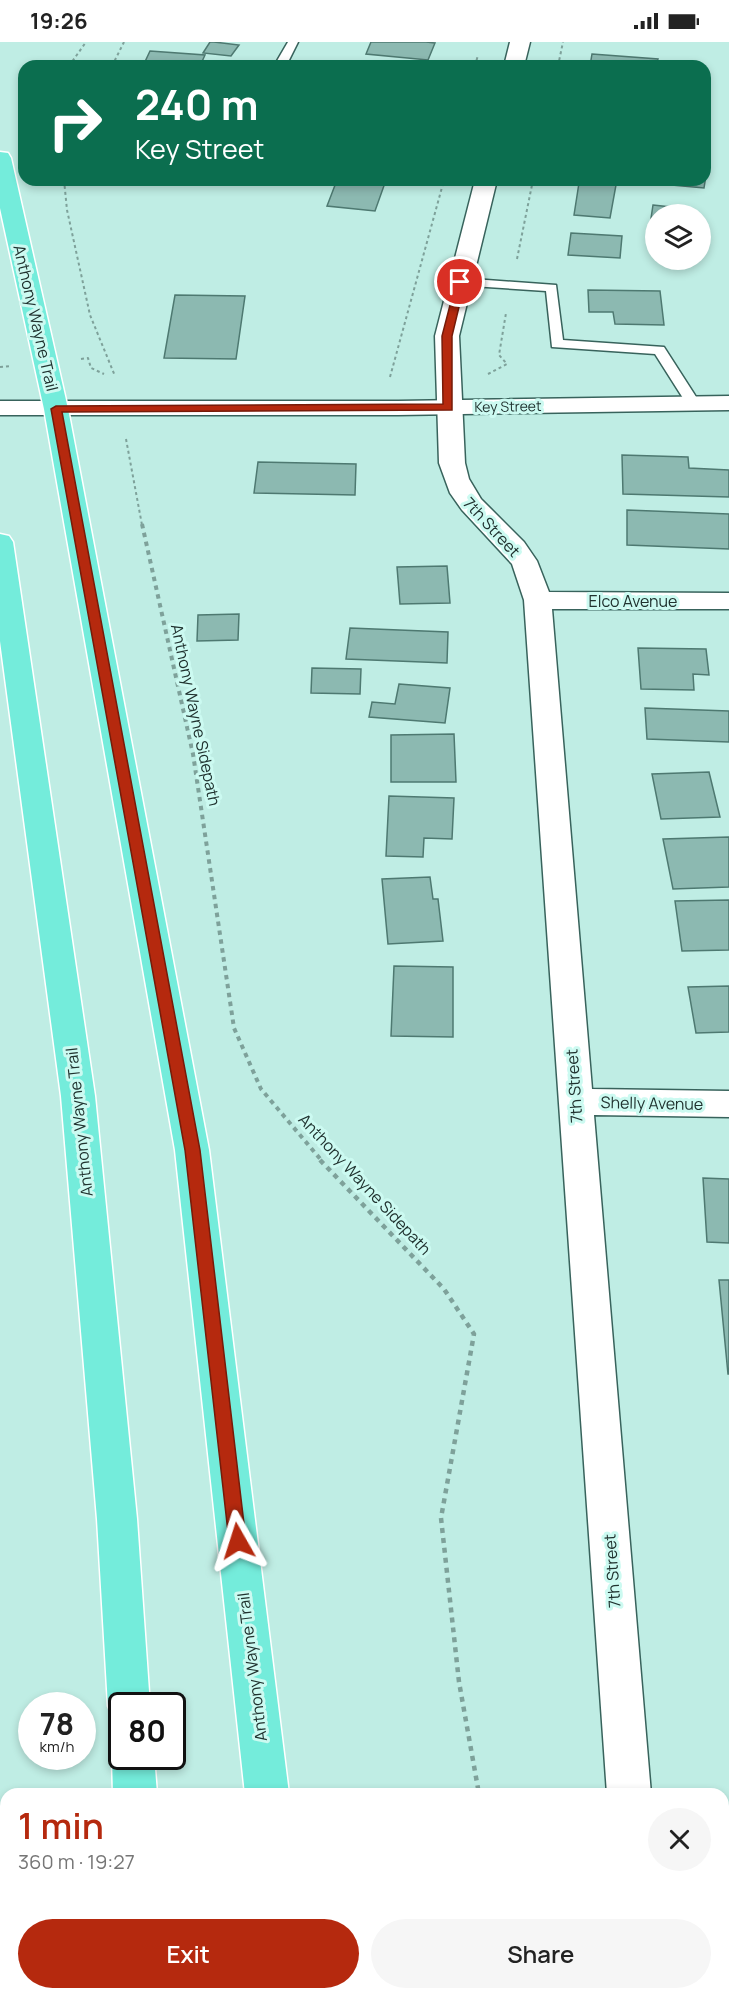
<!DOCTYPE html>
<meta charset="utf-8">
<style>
:root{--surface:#fff;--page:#f6f6f6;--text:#222;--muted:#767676;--accent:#b5290e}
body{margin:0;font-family:Manrope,sans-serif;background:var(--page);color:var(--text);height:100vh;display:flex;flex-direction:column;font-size:22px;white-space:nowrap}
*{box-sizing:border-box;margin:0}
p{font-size:20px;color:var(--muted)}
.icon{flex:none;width:33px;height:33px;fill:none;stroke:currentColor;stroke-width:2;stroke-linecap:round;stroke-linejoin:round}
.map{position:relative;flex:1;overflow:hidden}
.panel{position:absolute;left:0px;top:1746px;width:729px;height:212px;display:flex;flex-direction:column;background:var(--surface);border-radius:18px 18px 0 0;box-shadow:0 3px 9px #0003}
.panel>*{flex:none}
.hud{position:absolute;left:18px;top:18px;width:693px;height:126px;border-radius:18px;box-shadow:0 3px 9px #0003;background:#0b6e4f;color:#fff;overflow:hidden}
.buttons{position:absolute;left:645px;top:162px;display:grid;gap:12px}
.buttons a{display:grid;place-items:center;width:66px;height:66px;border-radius:50%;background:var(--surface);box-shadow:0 3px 9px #0003;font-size:30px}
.speed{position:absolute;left:18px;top:1650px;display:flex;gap:12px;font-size:30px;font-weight:700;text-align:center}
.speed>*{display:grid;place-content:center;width:78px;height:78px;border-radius:50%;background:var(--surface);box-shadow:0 3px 9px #0003;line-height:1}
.speed small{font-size:15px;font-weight:400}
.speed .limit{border:3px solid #111;border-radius:9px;background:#fff;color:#111}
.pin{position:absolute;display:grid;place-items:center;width:51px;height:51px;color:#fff;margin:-26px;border:3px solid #fff;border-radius:50%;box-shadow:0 2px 6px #0007}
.me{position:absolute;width:66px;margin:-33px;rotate:354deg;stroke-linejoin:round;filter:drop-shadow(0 0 4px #0008)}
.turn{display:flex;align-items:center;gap:21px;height:126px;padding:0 18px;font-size:27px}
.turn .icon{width:78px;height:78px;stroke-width:2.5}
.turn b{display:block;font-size:42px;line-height:51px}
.round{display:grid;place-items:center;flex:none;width:63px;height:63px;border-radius:32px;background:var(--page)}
.overview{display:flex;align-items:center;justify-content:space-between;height:102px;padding:0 18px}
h1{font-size:36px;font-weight:600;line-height:45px;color:var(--accent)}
.primary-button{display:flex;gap:12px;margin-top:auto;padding:12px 18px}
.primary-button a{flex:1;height:69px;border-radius:36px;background:var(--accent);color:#fff;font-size:24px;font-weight:600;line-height:69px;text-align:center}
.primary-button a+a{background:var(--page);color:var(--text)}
.status{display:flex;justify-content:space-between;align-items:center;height:42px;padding:0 30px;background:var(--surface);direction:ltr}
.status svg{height:16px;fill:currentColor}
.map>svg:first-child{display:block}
.building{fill:#8cb9b1;stroke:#4e7971;stroke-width:1.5}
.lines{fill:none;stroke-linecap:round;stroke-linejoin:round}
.service-casing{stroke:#38635c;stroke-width:3}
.minor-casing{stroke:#38635c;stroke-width:3}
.tertiary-casing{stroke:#38635c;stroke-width:3}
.trunk-casing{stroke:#fff;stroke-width:3}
.path-far2{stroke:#7ea19a;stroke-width:2;stroke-dasharray:3 3;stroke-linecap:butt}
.path-far1{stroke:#7ea19a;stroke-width:4;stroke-dasharray:4.5 4.5;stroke-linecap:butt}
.path{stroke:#7ea19a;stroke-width:4.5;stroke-dasharray:5 5;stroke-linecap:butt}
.service{fill:#fff;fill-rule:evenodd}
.minor{fill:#fff;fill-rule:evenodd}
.tertiary{fill:#fff;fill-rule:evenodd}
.trunk{fill:#74ecdb;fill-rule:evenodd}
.route{fill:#b5290e;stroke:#761b09;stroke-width:1.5}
.labels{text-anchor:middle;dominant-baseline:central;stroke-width:6;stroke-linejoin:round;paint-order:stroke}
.far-street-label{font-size:14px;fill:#20322f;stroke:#ccfaf1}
.street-label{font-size:16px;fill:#20322f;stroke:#ccfaf1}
</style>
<div class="status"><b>19:26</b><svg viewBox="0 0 49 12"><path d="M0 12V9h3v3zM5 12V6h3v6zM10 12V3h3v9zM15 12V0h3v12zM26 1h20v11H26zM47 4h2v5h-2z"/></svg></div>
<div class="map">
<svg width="729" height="1957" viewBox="0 0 729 1957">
<rect width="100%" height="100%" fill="#bfede4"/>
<g class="building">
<polygon points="210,0 214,0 239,3 231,14 203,11"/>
<polygon points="371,0 426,0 435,1 428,18 366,12"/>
<polygon points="150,9 205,13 200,24 143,24"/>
<polygon points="592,12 658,17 656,24 590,24"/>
<polygon points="705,127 707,127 704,146 616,138 705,138"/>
<polygon points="337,138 386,138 375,169 327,164"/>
<polygon points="579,141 616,143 610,176 574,173"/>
<polygon points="653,163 689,167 688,172 656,172 656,183 650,183"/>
<polygon points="571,191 622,194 620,216 568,213"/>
<polygon points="588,248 660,249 664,283 615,282 613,270 589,270"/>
<polygon points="175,253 245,254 236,317 164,316"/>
<polygon points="622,413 688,415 689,426 729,428 729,455 623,452"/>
<polygon points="258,420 356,422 355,453 254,451"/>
<polygon points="627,468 729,472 729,507 627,503"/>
<polygon points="447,524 450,561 400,562 397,525"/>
<polygon points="239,572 238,598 197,599 198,573"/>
<polygon points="350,586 448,590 447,621 346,617"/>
<polygon points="638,606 706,607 709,633 693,632 694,648 641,647"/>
<polygon points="312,626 361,627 360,652 311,651"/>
<polygon points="399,642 450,646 445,681 369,675 372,660 395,662"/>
<polygon points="645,666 729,669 729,700 647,697"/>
<polygon points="454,692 456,740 391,740 391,693"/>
<polygon points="709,730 720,775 661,777 652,732"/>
<polygon points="389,754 454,756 452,797 424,796 423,815 386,814"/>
<polygon points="729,795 729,845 673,847 663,797"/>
<polygon points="430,835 433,857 438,857 443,899 388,902 382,837"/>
<polygon points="729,858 729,908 682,909 675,859"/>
<polygon points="394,924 453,925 453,995 391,994"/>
<polygon points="729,944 729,990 696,991 688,945"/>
<polygon points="703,1136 729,1137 729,1201 707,1200"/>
<polygon points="719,1238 729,1238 729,1332 728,1332"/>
</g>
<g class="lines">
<defs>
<g id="service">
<polygon points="288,0 298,0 286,24 274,24"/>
<polygon points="460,236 556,243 563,298 664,305 700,361 693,365 688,364 655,312 552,305 546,249 456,243 456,237"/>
</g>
<g id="minor">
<polygon points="510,0 530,0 524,24 504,24"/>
<polygon points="475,138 497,138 459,294 465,421 469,437 481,457 524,500 537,519 549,550 729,551 729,567 552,567 592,1047 729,1049 729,1075 594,1073 651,1752 607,1752 524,558 512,522 462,468 450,451 439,421 435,294"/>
<rect x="723" y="1868" width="6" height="46"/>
<rect x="622" y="1952" width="46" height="5"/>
</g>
<polygon id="tertiary" points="729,354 729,368 398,373 0,373 0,359 398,359"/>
<g id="trunk">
<polygon points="0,110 8,111 11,116 68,367 209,1108 289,1752 245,1752 175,1108 44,367 0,166"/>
<polygon points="0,492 9,494 13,500 95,1054 137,1477 150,1664 122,1664 122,1681 114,1678 108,1664 97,1477 61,1054 0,599"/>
<polygon points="122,1698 122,1714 154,1714 157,1752 113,1752 112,1714 118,1699"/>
<rect x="125" y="1952" width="46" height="5"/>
<polygon points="262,1952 308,1952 309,1957 263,1957"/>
</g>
</defs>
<use href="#service" class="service-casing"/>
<use href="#minor" class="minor-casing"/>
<use href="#tertiary" class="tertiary-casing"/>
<use href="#trunk" class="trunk-casing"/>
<g class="path-far2">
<polyline points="69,24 86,0"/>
<polyline points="112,24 124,0"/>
<polyline points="475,24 478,13"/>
<polyline points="558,24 563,0"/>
<polyline points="64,138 67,168 90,273 115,334"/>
<polyline points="517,217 533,138"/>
<polyline points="81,317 88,316 91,326 104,332"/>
<polyline points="0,325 11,324"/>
<polyline points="488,332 507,322 499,313 506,271"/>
<polyline points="390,335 444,138"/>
<polyline points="126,397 142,483"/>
</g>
<polyline class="path-far1" points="142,482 193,712 234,986 261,1047 322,1119"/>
<g class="path">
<polyline points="320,1118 444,1247 474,1292 441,1476 459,1640 479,1752"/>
<polyline points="515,1952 516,1957"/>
</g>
<use href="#service" class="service"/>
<use href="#minor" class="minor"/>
<use href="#tertiary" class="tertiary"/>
<use href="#trunk" class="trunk"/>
</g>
<polygon class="route" points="460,237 465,240 452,294 452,368 62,370 200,1108 246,1499 244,1504 238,1507 232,1504 229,1499 185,1108 51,367 56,364 443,362 442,294 456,240"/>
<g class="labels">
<g class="far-street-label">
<text transform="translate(508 364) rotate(-1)">Key Street</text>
</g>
<g class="street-label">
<text transform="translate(36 276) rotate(77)">Anthony Wayne Trail</text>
<text transform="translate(492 485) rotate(47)">7th Street</text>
<text x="633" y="559">Elco Avenue</text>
<text transform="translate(196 673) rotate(78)">Anthony Wayne Sidepath</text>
<text transform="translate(574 1044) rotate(-94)">7th Street</text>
<text transform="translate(652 1061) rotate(1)">Shelly Avenue</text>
<text transform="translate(79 1080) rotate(-96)">Anthony Wayne Trail</text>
<text transform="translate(365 1142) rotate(47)">Anthony Wayne Sidepath</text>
<text transform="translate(612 1529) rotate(-94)">7th Street</text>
<text transform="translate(252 1625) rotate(-97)">Anthony Wayne Trail</text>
</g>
</g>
</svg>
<div class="buttons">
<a><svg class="icon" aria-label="layers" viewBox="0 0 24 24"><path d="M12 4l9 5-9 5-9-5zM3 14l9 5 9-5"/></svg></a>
</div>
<div class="speed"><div>78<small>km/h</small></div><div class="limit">80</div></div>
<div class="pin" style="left:460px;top:240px;background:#d93025"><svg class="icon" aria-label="arrive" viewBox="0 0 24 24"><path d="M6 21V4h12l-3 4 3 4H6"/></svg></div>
<svg class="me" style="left:238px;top:1499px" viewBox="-20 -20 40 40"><path d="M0-17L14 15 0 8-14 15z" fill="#b5290e" stroke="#fff" stroke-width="4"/></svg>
<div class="hud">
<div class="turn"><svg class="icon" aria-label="right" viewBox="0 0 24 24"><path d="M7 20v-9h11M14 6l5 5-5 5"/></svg><div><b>240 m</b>Key Street</div></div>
</div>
<section class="panel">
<div class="overview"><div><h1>1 min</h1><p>360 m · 19:27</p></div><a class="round"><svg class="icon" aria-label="close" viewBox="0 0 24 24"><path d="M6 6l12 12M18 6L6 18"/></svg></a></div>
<div class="primary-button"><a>Exit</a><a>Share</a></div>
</section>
</div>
